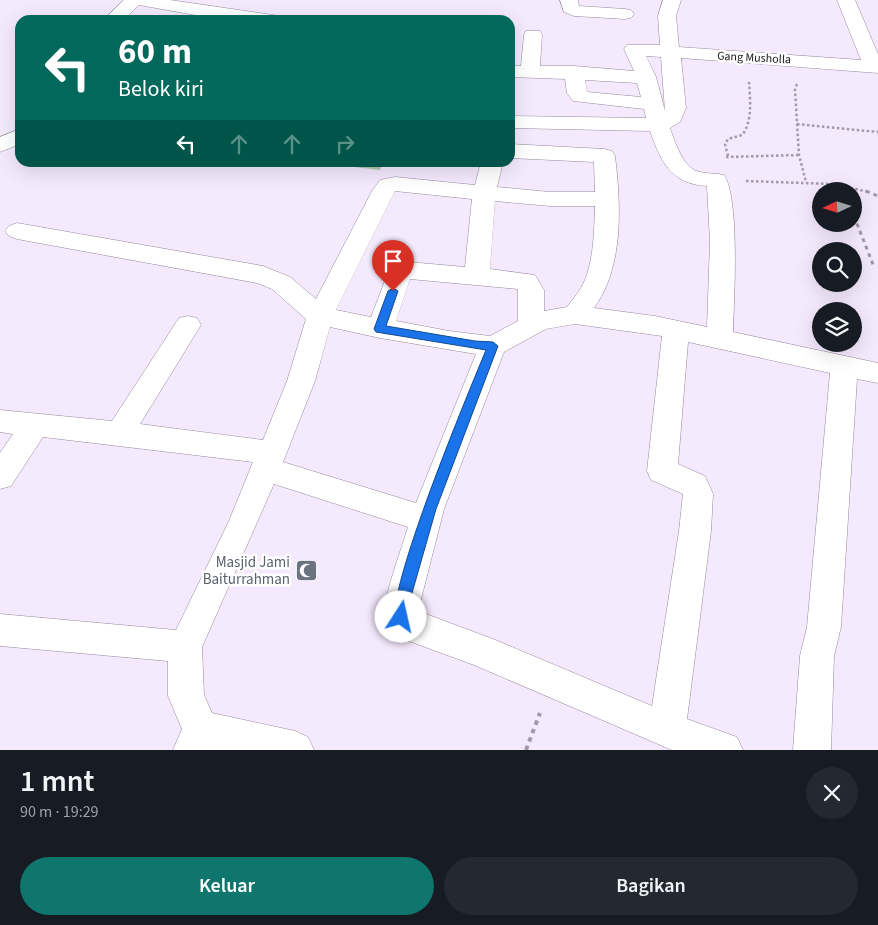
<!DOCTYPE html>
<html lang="id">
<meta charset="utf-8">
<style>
:root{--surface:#171b24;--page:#242831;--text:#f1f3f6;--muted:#9ea1a6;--accent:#0f766e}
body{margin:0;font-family:"Source Sans 3",sans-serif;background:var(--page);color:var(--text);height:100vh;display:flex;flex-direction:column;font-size:19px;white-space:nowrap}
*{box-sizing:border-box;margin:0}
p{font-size:16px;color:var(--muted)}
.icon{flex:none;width:28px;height:28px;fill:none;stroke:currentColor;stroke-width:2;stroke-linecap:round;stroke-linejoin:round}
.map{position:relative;height:750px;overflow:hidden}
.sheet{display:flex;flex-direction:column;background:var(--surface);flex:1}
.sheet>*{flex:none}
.guide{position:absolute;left:15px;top:15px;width:500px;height:152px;border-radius:15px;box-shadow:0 5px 20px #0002;background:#00695c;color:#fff;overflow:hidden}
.needle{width:32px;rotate:266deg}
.buttons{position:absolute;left:812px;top:182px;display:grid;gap:10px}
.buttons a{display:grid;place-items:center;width:50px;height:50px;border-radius:50%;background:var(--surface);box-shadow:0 5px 20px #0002;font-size:25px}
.pin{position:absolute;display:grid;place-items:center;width:42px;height:42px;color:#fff;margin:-51px -21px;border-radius:50% 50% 50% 0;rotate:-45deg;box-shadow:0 0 5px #0007}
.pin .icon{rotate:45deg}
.me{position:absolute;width:55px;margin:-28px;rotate:10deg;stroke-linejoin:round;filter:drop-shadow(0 0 4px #0008)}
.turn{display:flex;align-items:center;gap:18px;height:105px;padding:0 20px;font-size:22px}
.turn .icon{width:65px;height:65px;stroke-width:2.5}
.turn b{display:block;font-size:35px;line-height:42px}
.lanes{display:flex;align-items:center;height:48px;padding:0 20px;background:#0003;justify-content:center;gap:25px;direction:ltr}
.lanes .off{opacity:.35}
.round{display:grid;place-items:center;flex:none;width:52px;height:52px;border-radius:26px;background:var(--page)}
.head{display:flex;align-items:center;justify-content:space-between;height:85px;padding:0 20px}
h1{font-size:30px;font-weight:600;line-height:38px}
.action{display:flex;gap:10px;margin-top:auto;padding:10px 20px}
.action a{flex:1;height:58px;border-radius:30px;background:var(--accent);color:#fff;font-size:20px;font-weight:600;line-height:58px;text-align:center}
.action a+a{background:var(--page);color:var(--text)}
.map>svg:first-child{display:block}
.green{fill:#aec6af}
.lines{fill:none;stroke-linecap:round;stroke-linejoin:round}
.minor-casing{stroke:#94899b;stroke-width:1}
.path-far2{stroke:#a299a8;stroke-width:2.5;stroke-dasharray:2.5 2.5;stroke-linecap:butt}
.path-far1{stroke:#a299a8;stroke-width:3;stroke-dasharray:4 4;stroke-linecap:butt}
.path{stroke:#a299a8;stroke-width:4;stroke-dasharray:4.5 4.5;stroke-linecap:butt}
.minor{fill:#fff;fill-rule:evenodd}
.route{fill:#1a73e8;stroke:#114b97}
.labels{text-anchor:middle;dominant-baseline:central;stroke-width:5;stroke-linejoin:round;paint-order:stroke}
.far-street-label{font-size:12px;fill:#19151b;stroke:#fff}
.worship-label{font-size:15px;fill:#5b616d;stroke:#fff;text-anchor:end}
</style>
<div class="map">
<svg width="878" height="750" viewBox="0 0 878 750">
<rect width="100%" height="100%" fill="#f5e9fd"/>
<polygon class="green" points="320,163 382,163 380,170"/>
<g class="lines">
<defs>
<g id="minor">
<polygon points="124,0 170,0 273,15 279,16 282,20 223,20 139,5 123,20 103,20"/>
<polygon points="560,0 578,0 579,6 625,9 631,10 634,14 631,18 625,19 574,16 564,12"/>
<path d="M663,0H681L676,16L679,47L861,60L837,0H855L878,54V73L681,58L686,108L680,122L670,128C675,142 683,169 700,172C708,174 716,173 724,175C740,198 734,300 733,332L878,363V383L857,379L841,627L834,656L831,750H793L800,656L807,627L830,373L688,342L678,464L705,476L713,494L711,531L687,719L737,737L743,750H672L474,665L398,637C393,632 386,626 385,618C381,602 403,545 408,527L274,484L202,647L204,695L212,713L295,731L308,737L314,750H173L182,729L168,696V661L0,646V614L176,630L229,521L253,462L43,437L11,486L0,489V453L13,434L0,432V410L112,421L179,318L188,316L197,318L201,325L140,424L263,440L287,381L306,319L272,289L257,283L17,239L9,236L5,231L9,226L17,223L263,266L290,277L316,299L372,191L380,180L395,177L475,185L481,162H503L497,187L550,192H595L594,162L510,158V144L604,149L612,151L615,156C621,205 624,267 594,308L655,316L707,327L710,242L707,186C671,184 661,162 650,131L510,128V116L646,118L644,109L573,101L567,93L565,79L510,77V65L521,66L524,35L526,31H540L542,35L540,66H574L634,71L624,49L627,45H660L658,16ZM646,56L661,57L665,111L656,77ZM585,80L637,83L641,97L587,92ZM395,191L472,199L465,267L408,262C399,264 392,265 388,273L371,317L336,310ZM495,201L550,206H595C594,232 594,265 581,288C577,295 571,301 567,307L544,311V290L535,275L490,269ZM410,279L518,289V321L490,336L449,331L396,321ZM575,324L662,336L647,471L651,480L683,494L679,531L652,706L493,639L418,611L444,509L504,352L546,329ZM330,327L380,338L476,354L416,503L283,462L315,381Z"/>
<polygon points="20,129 20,144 0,152 0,137"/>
</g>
</defs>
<use href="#minor" class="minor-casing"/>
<g class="path-far2">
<polyline points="797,84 795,90 799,155 806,182"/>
<polyline points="797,124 878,132"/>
<path d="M728,156L725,144L728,139L742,135C753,122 750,98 749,82"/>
<polyline points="726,157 799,155"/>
<polyline points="746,181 832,184 869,192"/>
</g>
<g class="path-far1">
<polyline points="866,191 878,196"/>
<polyline points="854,216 874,267"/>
</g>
<polyline class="path" points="526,750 540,713"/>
<use href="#minor" class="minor"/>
</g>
<path class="route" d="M393,288L398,291L386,326L475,341L493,342L498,346L436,509L410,600L406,622L401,624L396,622C384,594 470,389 486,350L376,332L374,329L388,291Z"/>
<defs>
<symbol id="mosque-square" viewBox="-11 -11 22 22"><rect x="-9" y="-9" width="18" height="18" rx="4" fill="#6b7280" stroke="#fff"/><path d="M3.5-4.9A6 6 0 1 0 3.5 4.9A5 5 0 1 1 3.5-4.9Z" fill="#fff"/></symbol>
</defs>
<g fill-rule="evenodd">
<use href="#mosque-square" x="294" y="558" width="25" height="25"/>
</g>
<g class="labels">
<g class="far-street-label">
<text transform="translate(754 58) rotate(3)">Gang Musholla</text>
</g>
<g class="worship-label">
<text x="290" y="562">Masjid Jami<tspan x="290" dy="17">Baiturrahman</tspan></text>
</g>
</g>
</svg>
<div class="buttons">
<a><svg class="needle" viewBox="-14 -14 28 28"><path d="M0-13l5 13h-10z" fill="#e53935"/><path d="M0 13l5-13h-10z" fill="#9ea1a6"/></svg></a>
<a><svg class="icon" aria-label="search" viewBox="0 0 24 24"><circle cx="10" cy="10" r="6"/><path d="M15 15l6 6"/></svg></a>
<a><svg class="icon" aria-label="layers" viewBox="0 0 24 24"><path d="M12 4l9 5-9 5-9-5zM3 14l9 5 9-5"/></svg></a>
</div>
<div class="pin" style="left:393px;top:291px;background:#d93025"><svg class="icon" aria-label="arrive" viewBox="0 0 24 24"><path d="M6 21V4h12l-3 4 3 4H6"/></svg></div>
<svg class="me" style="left:401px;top:617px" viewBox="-20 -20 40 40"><circle r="19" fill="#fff"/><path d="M0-13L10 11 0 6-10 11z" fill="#1a73e8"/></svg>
<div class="guide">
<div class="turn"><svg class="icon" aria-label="left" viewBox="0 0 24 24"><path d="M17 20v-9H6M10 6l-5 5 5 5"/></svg><div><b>60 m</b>Belok kiri</div></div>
<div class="lanes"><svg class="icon" aria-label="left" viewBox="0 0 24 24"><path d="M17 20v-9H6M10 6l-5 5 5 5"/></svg><svg class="icon off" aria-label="ahead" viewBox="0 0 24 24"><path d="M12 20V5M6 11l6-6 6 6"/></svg><svg class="icon off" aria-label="ahead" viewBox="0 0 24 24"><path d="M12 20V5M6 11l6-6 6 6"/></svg><svg class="icon off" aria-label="right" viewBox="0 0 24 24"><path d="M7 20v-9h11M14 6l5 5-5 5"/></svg></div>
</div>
</div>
<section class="sheet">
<div class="head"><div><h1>1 mnt</h1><p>90 m · 19:29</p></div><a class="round"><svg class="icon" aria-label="close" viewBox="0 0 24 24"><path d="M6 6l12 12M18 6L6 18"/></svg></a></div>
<div class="action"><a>Keluar</a><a>Bagikan</a></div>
</section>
